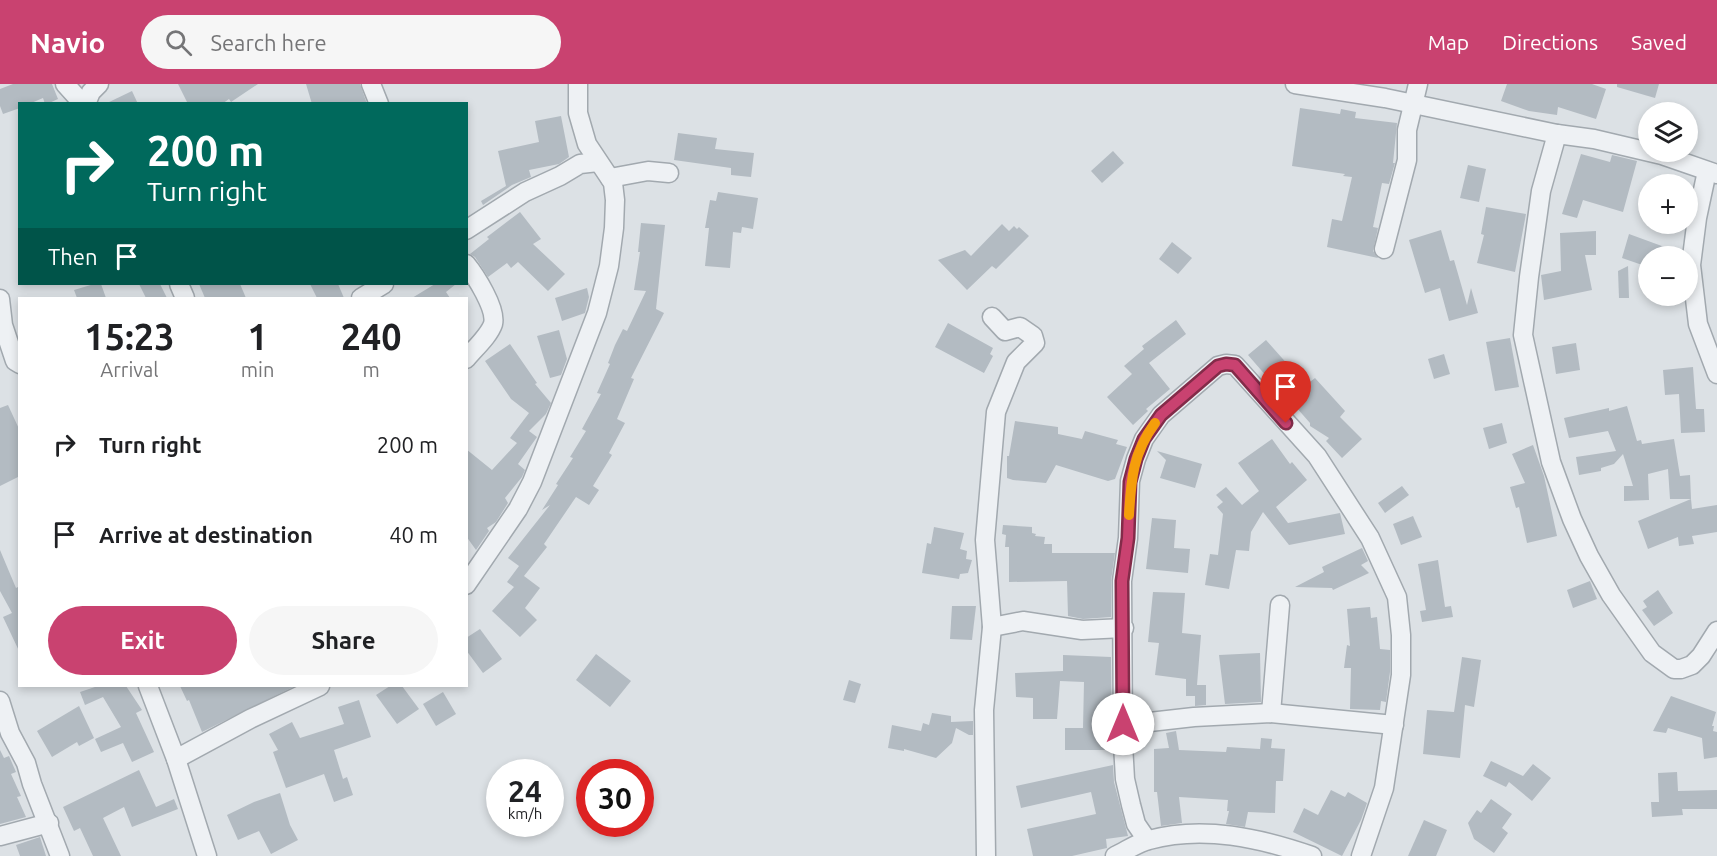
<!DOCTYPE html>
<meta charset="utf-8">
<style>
:root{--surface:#fff;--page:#f6f6f6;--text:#202124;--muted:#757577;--accent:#c94270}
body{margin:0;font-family:Ubuntu,sans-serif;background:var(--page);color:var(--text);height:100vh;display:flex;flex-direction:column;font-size:22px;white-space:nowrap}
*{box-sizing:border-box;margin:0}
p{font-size:20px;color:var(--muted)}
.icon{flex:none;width:33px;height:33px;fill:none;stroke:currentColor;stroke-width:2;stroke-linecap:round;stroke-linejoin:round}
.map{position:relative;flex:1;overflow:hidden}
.sheet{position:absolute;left:18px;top:213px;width:450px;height:390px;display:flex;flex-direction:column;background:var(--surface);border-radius:0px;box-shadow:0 3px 9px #0003}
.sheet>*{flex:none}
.top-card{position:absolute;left:18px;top:18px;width:450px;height:183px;border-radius:0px;box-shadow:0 3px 9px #0003;background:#00695c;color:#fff;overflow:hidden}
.tools{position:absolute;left:1638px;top:18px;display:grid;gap:12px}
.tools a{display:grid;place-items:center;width:60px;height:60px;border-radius:50%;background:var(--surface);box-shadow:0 3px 9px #0003;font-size:30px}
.speed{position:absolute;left:486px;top:675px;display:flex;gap:12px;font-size:30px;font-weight:700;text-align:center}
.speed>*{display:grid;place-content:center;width:78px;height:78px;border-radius:50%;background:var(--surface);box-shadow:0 3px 9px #0003;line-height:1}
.speed small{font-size:15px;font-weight:400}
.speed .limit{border:9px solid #d22;background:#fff;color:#111}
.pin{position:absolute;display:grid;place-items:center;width:51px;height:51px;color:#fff;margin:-62px -26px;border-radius:50% 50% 50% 0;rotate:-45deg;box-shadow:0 0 6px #0007}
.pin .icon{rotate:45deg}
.me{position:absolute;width:66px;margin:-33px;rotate:0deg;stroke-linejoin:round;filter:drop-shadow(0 0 4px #0008)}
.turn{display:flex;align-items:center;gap:21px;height:126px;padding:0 30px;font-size:27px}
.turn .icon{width:78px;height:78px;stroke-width:2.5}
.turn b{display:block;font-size:42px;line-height:51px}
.then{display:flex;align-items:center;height:57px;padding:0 30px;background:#0003;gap:12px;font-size:22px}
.eta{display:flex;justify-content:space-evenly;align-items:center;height:102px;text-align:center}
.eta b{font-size:36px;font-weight:600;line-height:42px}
.primary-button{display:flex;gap:12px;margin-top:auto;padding:12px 30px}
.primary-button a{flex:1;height:69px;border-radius:36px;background:var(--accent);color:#fff;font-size:24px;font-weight:600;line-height:69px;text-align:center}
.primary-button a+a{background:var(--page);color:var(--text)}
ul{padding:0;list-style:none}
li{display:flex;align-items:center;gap:18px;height:90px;padding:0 30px}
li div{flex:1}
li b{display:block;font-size:22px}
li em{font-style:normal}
header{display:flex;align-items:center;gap:36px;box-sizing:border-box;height:84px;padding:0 30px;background:var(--accent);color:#fff}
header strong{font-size:28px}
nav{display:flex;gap:33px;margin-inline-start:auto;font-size:21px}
.search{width:420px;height:54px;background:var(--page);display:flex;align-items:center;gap:15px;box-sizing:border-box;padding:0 21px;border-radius:33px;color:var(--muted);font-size:22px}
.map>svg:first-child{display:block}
.building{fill:#b3bbc2}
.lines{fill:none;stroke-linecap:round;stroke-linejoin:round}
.minor-casing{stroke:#a2a9af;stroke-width:21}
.minor{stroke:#eef1f4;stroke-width:18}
.route-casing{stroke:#832b49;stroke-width:15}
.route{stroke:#c94270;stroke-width:10}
.slow{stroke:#f59e0b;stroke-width:10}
</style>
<header>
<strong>Navio</strong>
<div class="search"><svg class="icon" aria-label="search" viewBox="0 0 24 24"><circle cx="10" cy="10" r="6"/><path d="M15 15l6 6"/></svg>Search here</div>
<nav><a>Map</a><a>Directions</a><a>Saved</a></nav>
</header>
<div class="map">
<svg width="1717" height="772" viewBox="0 0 1717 772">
<rect width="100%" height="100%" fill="#dce1e5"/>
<g class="building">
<polygon points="13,0 52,0 58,15 47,20 45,20 43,14 29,20 20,20 20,24 3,30 0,22 0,5"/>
<polygon points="178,0 258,0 231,18 229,15 222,20 188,20"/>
<polygon points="306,0 360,0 367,20 312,20"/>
<polygon points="1507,0 1592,0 1606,5 1596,35 1558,23 1557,31 1529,27 1501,17"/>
<polygon points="1617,0 1659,0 1655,14 1617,3"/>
<polygon points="132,7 138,20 105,20"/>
<polygon points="1300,24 1340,30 1341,25 1356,28 1355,34 1397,39 1393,79 1395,79 1389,100 1382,99 1373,143 1378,144 1373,167 1378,174 1327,163 1332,135 1342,137 1352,93 1343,92 1345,90 1292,82"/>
<polygon points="561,32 569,73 559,80 529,86 531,93 512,101 483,121 481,117 506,102 498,67 539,58 535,37"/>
<polygon points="678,49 717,54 715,65 754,69 751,93 731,91 731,84 674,76"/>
<polygon points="1113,67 1124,79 1102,99 1091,87"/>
<polygon points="1581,70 1610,78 1612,71 1637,77 1623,128 1583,116 1577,134 1562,130"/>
<polygon points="1468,81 1486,85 1479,118 1460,114"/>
<polygon points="718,108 758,114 753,145 742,143 741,149 733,148 730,184 705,182 709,144 705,144 710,116 716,117"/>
<polygon points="1486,123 1526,130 1515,188 1477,179 1484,151 1481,150"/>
<polygon points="520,128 541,155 533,160 565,190 548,207 518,178 511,184 507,179 488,193 475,173 470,170 489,155 487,153"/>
<polygon points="641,139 665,141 656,225 664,229 631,294 634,295 617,335 625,339 609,369 612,371 593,402 599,406 589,421 576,413 544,460 547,463 524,492 540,504 525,524 537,536 520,553 492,527 514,503 507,498 519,482 508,474 550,421 542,426 558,401 556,400 573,374 570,373 586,347 582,345 601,310 597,309 610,280 608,279 615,261 623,245 627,247 646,207 634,206 640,168 638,168"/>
<polygon points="1002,140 1009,147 1014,142 1017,145 1019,143 1029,152 996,185 992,182 967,206 938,176 965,166 971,172"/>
<polygon points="1441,146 1450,177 1454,176 1467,221 1471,204 1478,229 1449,237 1440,204 1425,209 1409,156"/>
<polygon points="1596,147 1596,171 1585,171 1592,206 1544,216 1541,191 1561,187 1560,149"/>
<polygon points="1629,150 1681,169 1681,172 1648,172 1648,183 1622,174"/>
<polygon points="1172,158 1192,174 1178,190 1159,175"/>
<polygon points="1628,182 1629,214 1619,214 1618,187"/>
<polygon points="94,200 101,200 106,214 77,214 74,206"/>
<polygon points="139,200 160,200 167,214 146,214"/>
<polygon points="199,200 240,200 246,214 205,214"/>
<polygon points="310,200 338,200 344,214 317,214"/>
<polygon points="435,200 456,200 446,208 450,214 412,214"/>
<polygon points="587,204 589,213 585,229 562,237 555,214"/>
<polygon points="1176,236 1186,250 1149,279 1170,305 1146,325 1148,327 1133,341 1107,313 1132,290 1124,282 1144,265 1142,262"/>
<polygon points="948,239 993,264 990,270 993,272 984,289 935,263"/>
<polygon points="559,246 567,275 561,291 550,294 537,252"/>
<polygon points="1510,254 1519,303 1495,307 1486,258"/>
<polygon points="1266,256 1306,301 1315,294 1345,327 1340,333 1362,355 1342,374 1326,357 1329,354 1310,342 1310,339 1281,306 1280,308 1248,271"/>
<polygon points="1576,259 1580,286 1556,290 1552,263"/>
<polygon points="510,260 537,299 535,300 551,319 546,330 529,347 537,353 518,380 525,386 522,393 505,414 508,419 496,438 487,444 489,447 476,466 466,452 466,365 492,386 517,359 510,354 529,329 511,315 485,277"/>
<polygon points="1444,270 1450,290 1434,295 1428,275"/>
<polygon points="1693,283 1696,325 1704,325 1705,348 1681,349 1679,310 1665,311 1663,286"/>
<polygon points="8,321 20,347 20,392 0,402 0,324"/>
<polygon points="1627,322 1637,357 1641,356 1642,360 1674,355 1680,392 1690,391 1691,415 1670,415 1668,385 1648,390 1649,416 1624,417 1624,402 1633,402 1623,370 1614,380 1601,384 1601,387 1579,391 1576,373 1616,367 1608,347 1569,354 1564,334 1609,324 1609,327"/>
<polygon points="1015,337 1058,343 1058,350 1082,355 1085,347 1118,356 1116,360 1127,363 1115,395 1108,397 1056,381 1046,399 1013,396 1007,394 1007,372 1009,372"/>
<polygon points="1502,339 1507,359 1489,365 1483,344"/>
<polygon points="1272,355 1290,380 1292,378 1307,396 1276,423 1288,439 1340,429 1345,450 1289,461 1263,428 1251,448 1249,467 1236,466 1229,505 1205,501 1210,470 1218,471 1223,430 1217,423 1223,418 1216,411 1226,403 1242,421 1259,407 1238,379"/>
<polygon points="1533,361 1544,392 1557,452 1527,459 1519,423 1516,424 1510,403 1525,399 1512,370"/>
<polygon points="1157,367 1202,380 1195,404 1160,394 1166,376"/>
<polygon points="1402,402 1409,411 1385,429 1378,419"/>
<polygon points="1691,415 1692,425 1717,421 1717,448 1692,452 1694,460 1679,462 1678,453 1648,465 1638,437"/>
<polygon points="1413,432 1422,453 1401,461 1393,440"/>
<polygon points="1152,434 1176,436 1174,464 1190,465 1188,489 1146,485"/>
<polygon points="1003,441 1032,443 1032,449 1036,450 1035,452 1045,453 1044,460 1052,460 1052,469 1115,469 1111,497 1111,533 1083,535 1068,532 1067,497 1009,498 1009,463 1005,463 1006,451 1002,450"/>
<polygon points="934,443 964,449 960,465 967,467 966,475 972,476 968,489 960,490 959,495 922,489 927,459 931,460"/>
<polygon points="1362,464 1368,477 1361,481 1369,489 1333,506 1332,504 1295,503 1324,488 1322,483"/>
<polygon points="0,466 16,504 20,502 20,569 3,533 12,529 0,507"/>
<polygon points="1438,476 1445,523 1451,522 1453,533 1422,538 1420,527 1426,526 1418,480"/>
<polygon points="1590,497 1597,515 1573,524 1567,506"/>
<polygon points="1658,506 1673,529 1654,542 1642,526 1647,523 1643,517"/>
<polygon points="1153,508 1185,509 1182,549 1201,551 1197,601 1206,601 1206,621 1195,622 1195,612 1186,612 1186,595 1155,591 1159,559 1148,558"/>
<polygon points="952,522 976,522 972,556 950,555"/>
<polygon points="1370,523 1371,534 1377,533 1380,565 1390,566 1390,588 1386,618 1381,617 1380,626 1350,625 1351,584 1344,584 1347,561 1350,562 1347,525"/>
<polygon points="480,545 502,575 483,589 466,566 466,554"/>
<polygon points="1260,569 1261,618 1225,620 1219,571"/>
<polygon points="596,570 631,597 610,623 576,596"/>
<polygon points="1063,571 1111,573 1112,666 1065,666 1065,644 1083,644 1084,598 1060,597 1057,635 1033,635 1033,614 1016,613 1015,589 1063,587"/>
<polygon points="1462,573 1481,576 1474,623 1465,621 1460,674 1423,670 1427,626 1454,628"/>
<polygon points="849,596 861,600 855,619 843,616"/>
<polygon points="98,602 126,602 142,626 136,629 154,668 132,678 123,659 101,668 95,655 121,643 103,613 85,621 80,608"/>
<polygon points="180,602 295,602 202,648 189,616 187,617"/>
<polygon points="390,602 402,602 419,625 397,640 376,611"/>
<polygon points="443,608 456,630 436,642 423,620"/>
<polygon points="1671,612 1716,628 1712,642 1714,642 1713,647 1717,648 1717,673 1704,675 1702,654 1668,644 1666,649 1653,647"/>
<polygon points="359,616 371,653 334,666 343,695 347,693 353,711 334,718 324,690 286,704 273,668 278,666 269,650 292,638 300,654 344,640 338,623"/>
<polygon points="79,622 94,654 79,662 77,658 52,673 37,647"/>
<polygon points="932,629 951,632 951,638 973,637 973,651 969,651 956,644 952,659 936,674 904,665 904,667 888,664 892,641 921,647 923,639 929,641"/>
<polygon points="1176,647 1179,666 1226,668 1227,663 1260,665 1261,654 1272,655 1271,664 1285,665 1283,697 1276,697 1275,729 1248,728 1245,743 1226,740 1229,727 1227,727 1228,716 1179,713 1182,739 1161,742 1157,708 1154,708 1154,665 1169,664 1166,649"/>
<polygon points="0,666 4,674 9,672 16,688 11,690 21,712 17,713 26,733 0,740"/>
<polygon points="1491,677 1523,692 1533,680 1551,694 1532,717 1509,698 1506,703 1483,692"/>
<polygon points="1113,681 1114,698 1128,752 1106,755 1107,764 1072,772 1033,772 1027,745 1096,730 1091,708 1021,724 1016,702"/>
<polygon points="139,686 156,723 174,715 178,725 132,743 124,723 103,734 121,772 93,772 80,744 74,747 63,723"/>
<polygon points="1677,688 1678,707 1717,706 1717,725 1682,725 1683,731 1652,733 1651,718 1659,718 1658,689"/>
<polygon points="1331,706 1345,713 1348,708 1367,719 1361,736 1342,772 1293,748 1304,724 1318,731"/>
<polygon points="280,709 290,741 298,756 271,770 259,747 238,756 227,731 254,718"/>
<polygon points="1491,715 1512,730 1502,744 1508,749 1494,769 1474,755 1468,739 1477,726 1481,729"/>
<polygon points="1424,736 1447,746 1436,772 1408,772"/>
<polygon points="40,753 46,772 20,772 16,761"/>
</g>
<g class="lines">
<defs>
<g id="minor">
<polyline points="65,0 83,20"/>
<polyline points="371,0 379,20"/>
<polyline points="1295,0 1385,14 1557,50 1594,55 1662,71 1717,90"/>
<polyline points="86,20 91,8 99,0"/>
<polyline points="1557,50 1541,107 1529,193 1523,251 1551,378 1572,435 1589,472 1611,511 1652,569 1674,585 1681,585 1692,581 1701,572 1717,547"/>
<polyline points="1707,87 1697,134 1691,181 1698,240 1717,290"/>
<polyline points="610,94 648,87 669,89"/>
<polyline points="466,146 525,108 560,92 580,80 598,78"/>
<polyline points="1384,165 1407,76 1407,46 1418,0"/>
<path d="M466,180C475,191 497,225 493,240C489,252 474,265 466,275"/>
<polyline points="179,200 185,214"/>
<polyline points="361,214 384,200"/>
<polyline points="0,215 3,241 15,277 20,280"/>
<polyline points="466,501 518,425 532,398 597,229 609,182 614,144 615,116 613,99 587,60 578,29 578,0"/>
<polyline points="992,543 1023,537 1082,546 1124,544"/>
<polyline points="148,602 176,675 207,772"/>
<polyline points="0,617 10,649 26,679 32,700 60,772"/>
<polyline points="1271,629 1280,521"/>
<polyline points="1123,641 1194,633 1271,629 1394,641"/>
<polyline points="176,675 250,635 320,602"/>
<polyline points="0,752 49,739"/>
<polyline points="1147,756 1136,740 1131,721 1125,695 1123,660 1122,497 1128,454 1130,397 1136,375 1144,355 1161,331 1218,282 1226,280 1235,281 1317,372 1370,454 1397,513 1401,551 1401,591 1384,704 1361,772"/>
<polyline points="986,772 984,626 992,543 985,456 996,328 1016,278 1035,259 1033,252 1020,243 1005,247 992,233"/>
<path d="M1115,772C1126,767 1137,759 1149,756C1203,741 1260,754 1312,772"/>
</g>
</defs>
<use href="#minor" class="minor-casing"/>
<use href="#minor" class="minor"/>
</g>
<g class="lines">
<defs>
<polyline id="route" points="1123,640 1122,497 1128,454 1130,398 1136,375 1144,355 1161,331 1218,282 1226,280 1235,281 1286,339"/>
</defs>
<use href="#route" class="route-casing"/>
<use href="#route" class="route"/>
<path class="slow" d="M1129,431C1131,395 1133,369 1155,339"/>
</g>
</svg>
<div class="tools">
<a><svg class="icon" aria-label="layers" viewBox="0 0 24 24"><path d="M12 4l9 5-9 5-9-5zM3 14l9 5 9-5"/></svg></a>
<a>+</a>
<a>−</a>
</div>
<div class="speed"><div>24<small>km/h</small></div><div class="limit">30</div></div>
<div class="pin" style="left:1286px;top:339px;background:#d93025"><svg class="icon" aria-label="arrive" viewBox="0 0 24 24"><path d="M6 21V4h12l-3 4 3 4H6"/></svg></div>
<svg class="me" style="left:1123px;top:640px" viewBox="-20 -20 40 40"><circle r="19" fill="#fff"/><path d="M0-13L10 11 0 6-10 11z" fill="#c94270"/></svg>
<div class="top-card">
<div class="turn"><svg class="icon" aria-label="right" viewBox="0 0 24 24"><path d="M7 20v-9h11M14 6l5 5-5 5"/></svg><div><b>200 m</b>Turn right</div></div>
<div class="then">Then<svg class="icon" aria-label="arrive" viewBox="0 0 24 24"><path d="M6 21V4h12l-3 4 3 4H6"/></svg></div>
</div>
<section class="sheet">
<div class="eta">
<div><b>15:23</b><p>Arrival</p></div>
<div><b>1</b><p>min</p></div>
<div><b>240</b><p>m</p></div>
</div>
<ul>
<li><svg class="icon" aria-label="right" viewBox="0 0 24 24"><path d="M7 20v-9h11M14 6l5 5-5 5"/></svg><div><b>Turn right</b></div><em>200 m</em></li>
<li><svg class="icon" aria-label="arrive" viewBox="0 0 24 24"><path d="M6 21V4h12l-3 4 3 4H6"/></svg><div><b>Arrive at destination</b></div><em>40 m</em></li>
</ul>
<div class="primary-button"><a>Exit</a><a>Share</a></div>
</section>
</div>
